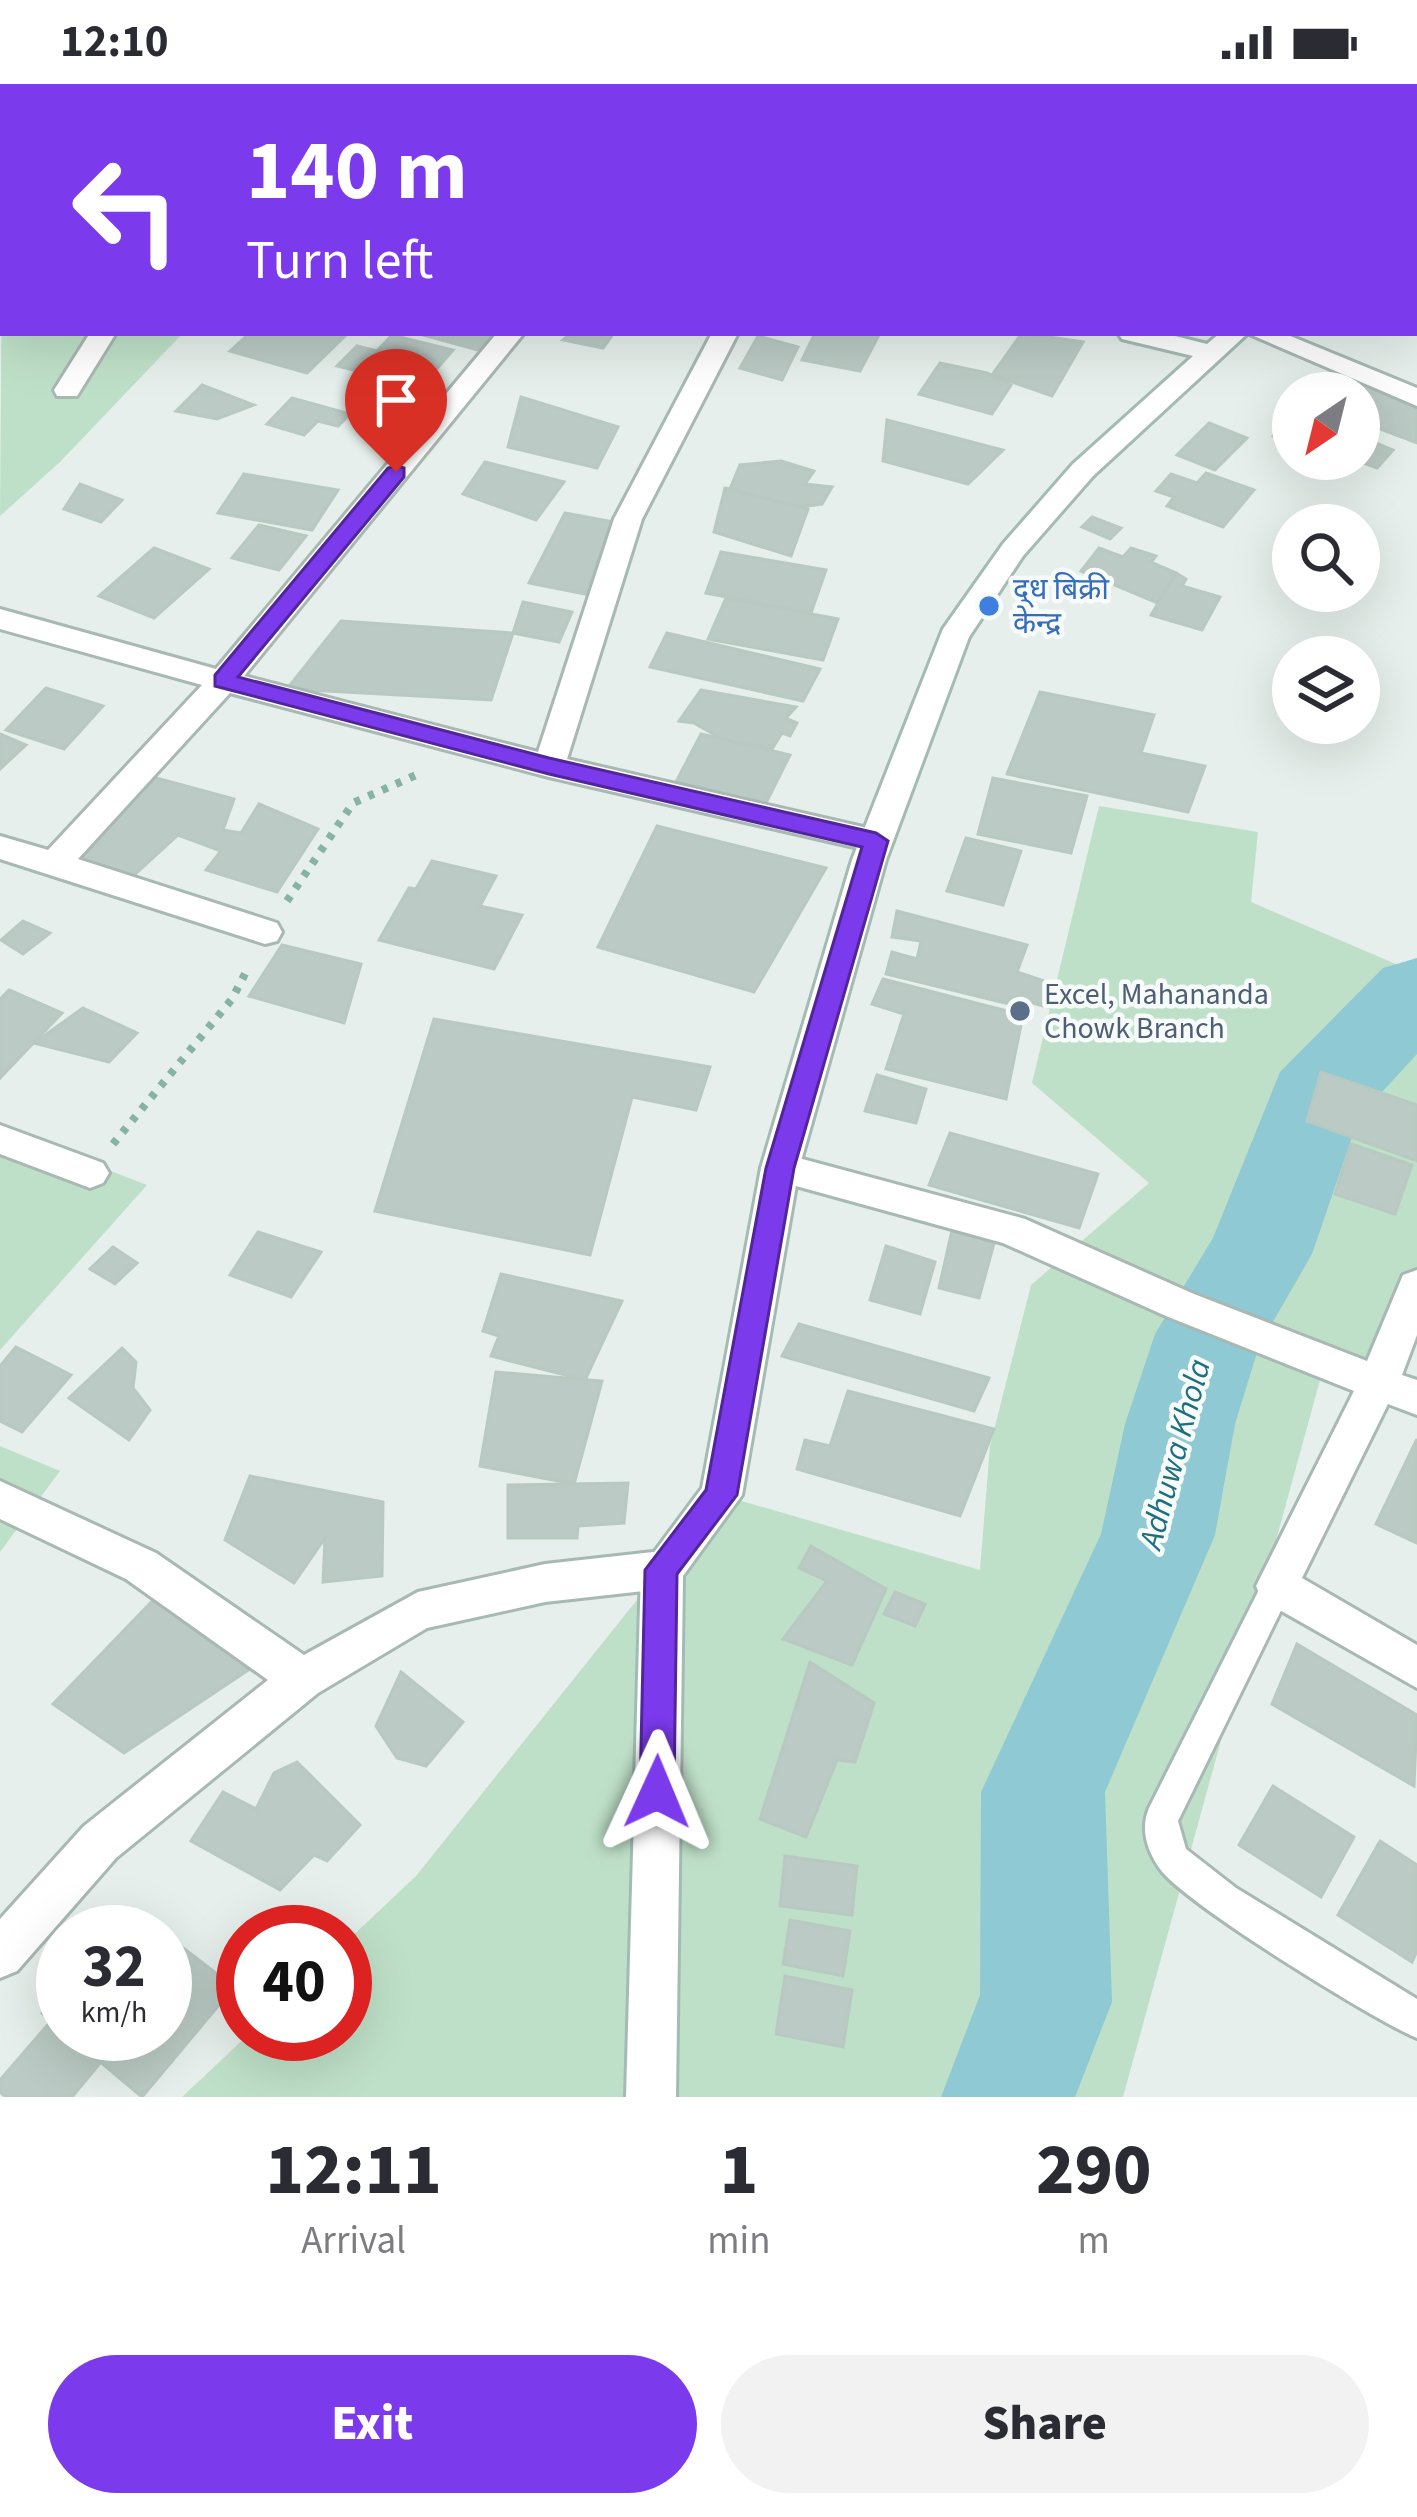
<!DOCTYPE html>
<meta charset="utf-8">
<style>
:root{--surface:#fff;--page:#f2f2f3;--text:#2b2b33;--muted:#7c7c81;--accent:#7c3aed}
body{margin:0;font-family:"Source Sans 3","Noto Sans Devanagari",sans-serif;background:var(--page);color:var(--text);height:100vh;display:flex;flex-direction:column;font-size:45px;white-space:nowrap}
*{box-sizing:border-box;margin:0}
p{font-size:39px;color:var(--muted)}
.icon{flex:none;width:66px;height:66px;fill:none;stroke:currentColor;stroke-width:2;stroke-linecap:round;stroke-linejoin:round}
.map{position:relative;height:2013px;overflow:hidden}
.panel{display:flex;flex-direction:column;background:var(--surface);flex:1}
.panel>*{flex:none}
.hud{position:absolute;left:0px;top:0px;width:1419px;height:252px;box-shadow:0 12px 48px #0002;background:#7c3aed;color:#fff;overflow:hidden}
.needle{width:78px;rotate:215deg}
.fabs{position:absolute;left:1272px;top:288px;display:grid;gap:24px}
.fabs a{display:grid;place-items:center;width:108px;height:108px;border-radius:50%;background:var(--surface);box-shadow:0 12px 48px #0002;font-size:60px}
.speed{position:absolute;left:36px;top:1821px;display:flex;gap:24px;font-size:60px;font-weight:700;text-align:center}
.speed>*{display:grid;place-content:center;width:156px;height:156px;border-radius:50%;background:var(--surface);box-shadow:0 12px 48px #0002;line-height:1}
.speed small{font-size:30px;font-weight:400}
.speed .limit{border:18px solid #d22;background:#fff;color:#111}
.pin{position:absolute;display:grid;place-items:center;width:102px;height:102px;color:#fff;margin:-123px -51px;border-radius:50% 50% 50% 0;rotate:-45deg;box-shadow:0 0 12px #0007}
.pin .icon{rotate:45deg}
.me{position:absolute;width:132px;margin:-66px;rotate:1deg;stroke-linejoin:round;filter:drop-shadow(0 0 9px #0008)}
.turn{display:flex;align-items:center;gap:42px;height:252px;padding:0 48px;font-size:54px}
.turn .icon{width:156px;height:156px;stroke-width:2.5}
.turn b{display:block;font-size:84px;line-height:102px}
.eta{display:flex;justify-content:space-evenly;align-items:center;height:204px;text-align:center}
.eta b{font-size:72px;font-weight:800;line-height:84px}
.action{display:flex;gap:24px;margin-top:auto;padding:24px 48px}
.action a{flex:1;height:138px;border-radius:72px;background:var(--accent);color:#fff;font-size:48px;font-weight:800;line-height:138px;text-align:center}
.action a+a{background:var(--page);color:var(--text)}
.status{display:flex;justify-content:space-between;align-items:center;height:84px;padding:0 60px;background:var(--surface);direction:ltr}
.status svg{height:33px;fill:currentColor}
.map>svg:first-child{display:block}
.green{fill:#bfe0c8}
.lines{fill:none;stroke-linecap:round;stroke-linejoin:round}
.river{fill:#8ec9d4;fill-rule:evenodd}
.building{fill:#bbcac4;stroke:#b8c9c2;stroke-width:3}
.lane-casing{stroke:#a8b8b2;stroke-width:6}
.street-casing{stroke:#a8b8b2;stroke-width:6}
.secondary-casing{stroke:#a4bbb3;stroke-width:6}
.path-far1{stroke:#86b3a5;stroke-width:6;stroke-dasharray:4.5 6;stroke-linecap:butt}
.path{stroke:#86b3a5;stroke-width:8;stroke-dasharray:6 9;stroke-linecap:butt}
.lane{fill:#fff;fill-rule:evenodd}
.street{fill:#fff;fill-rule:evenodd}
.secondary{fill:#fff;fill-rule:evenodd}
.route{fill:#7c3aed;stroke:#51269a;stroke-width:3}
.shop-dot{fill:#3f7fe0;stroke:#f7fbf9;stroke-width:4.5}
.service-dot{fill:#5c6f8a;stroke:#f7fbf9;stroke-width:4.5}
.labels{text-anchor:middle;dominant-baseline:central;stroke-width:9;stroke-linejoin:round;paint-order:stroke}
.shop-label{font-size:30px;fill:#366cbe;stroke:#f7fbf9;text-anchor:start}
.service-label{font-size:30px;fill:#4e5e75;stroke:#f7fbf9;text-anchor:start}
.water-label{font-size:33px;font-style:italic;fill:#1c6f80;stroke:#f7fbf9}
</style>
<div class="status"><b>12:10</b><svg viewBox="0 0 49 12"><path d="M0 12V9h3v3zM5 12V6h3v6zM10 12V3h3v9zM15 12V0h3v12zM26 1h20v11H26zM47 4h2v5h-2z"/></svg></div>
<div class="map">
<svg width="1417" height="2013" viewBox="0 0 1417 2013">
<rect width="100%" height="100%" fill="#e6efeb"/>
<g class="green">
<polygon points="3,40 3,249 183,249 60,378 0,432"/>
<polygon points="1099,722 1258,748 1251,818 1417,889 1417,1202 1379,1298 1325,1278 1123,2013 182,2013 249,1950 345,1950 345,1859 416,1792 721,1411 980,1486 990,1362 1031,1201 1149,1099 1032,999"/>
<polygon points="0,1044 147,1101 0,1266"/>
<polygon points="0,1362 60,1387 0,1468"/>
</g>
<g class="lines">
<polygon class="river" points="1417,874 1417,970 1359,1033 1312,1170 1259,1262 1235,1340 1215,1451 1105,1708 1112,1918 1075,2013 941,2013 980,1911 981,1708 1101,1450 1125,1340 1155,1250 1213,1154 1280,988 1383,884"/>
</g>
<g class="building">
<polygon points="250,249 348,249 307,289 230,267"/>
<polygon points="416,249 494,249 478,266"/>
<polygon points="571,249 614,249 603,264 563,256"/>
<polygon points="815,249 880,249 860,287 802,276"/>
<polygon points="1022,249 1083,258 1052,312 992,291"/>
<polygon points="392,251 453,266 421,303 337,282 357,262 377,267"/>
<polygon points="758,252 798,263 782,296 740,284"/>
<polygon points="940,279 987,289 1011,301 992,330 919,310"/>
<polygon points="1333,292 1381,311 1386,305 1417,318 1417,359 1359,337 1359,309 1315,309"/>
<polygon points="202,301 254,321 217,335 176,327"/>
<polygon points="521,313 618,343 597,384 508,363"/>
<polygon points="292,314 350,330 338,342 318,337 304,351 267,340"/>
<polygon points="1293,328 1293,362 1273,352"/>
<polygon points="887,336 1003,366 968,400 883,377"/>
<polygon points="1209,339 1247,354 1215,386 1177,371"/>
<polygon points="1359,352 1393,366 1377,384 1353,375 1359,375"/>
<polygon points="781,377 814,387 805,400 832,403 822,420 800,423 730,405 740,381"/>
<polygon points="485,378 564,398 536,436 463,410"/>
<polygon points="1206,389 1254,406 1223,443 1167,422 1174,413 1156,407 1171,390 1197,399"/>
<polygon points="244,390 338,406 312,446 218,429"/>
<polygon points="80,400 122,416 101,438 64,425"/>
<polygon points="725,404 808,425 791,472 714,448"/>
<polygon points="565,429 613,438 585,510 529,499"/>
<polygon points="1092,433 1121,444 1110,455 1082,443"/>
<polygon points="259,441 306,452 279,486 232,474"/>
<polygon points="154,464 209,485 154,534 99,512"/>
<polygon points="1099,464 1123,473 1131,464 1156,472 1151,478 1176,489 1158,519 1081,487"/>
<polygon points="721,468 826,486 811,529 706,509"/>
<polygon points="1176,489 1186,495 1182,502 1220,513 1202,546 1151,531"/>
<polygon points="726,514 838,535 823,576 708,555"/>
<polygon points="523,518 572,528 559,558 513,549"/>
<polygon points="341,537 513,549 491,616 287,605"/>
<polygon points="667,549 820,585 803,617 650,583"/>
<polygon points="46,604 103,622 64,665 6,646"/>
<polygon points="701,606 796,623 786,634 797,639 790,652 782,649 772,665 722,655 694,639 679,637"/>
<polygon points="1040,608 1154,631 1141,669 1205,682 1188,728 1007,690"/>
<polygon points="0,650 26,661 0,685"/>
<polygon points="701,650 790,671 766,719 676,698"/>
<polygon points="149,692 234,715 223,746 241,749 259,720 318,745 277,808 206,786 221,767 178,751 132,793 75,774"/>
<polygon points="993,694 1087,712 1071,769 978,750"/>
<polygon points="657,742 826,784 754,908 598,863"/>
<polygon points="966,754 1021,767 1003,821 947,807"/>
<polygon points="432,777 496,792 480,822 522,831 494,885 379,856 409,804 416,805"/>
<polygon points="897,827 1027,861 1017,888 1056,901 1050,924 1011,913 1009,920 886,890 892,868 917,875 921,857 892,853"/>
<polygon points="23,837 50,849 23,870 1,856"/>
<polygon points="282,861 361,880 344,939 249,912"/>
<polygon points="883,895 1023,931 1006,1015 886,985 904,930 872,920"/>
<polygon points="9,906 62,929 0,994 0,915"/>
<polygon points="83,924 137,949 109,978 34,959"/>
<polygon points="434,935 710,983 696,1026 632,1013 590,1171 375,1127"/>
<polygon points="1321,988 1417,1021 1417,1077 1307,1037"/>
<polygon points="877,991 926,1005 916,1039 865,1027"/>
<polygon points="950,1049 1098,1090 1079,1144 929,1101"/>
<polygon points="1351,1060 1412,1081 1395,1130 1335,1110"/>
<polygon points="953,1142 995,1156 979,1214 939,1204"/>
<polygon points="258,1148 321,1168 291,1213 230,1191"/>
<polygon points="886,1162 935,1178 920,1230 870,1216"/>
<polygon points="113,1163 137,1179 115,1200 90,1185"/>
<polygon points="501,1190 622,1217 585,1296 491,1272 499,1252 483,1247"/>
<polygon points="799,1240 989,1294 974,1327 782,1272"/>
<polygon points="16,1263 71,1291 22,1348 0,1337 0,1282"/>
<polygon points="122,1264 136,1278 133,1304 150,1326 129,1356 69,1314"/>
<polygon points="496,1288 602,1297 574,1400 480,1382"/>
<polygon points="848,1307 994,1345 960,1432 797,1385 805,1356 830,1362"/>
<polygon points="1417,1355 1417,1459 1376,1440"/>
<polygon points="250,1392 383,1418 382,1492 323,1498 325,1454 294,1499 225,1456"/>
<polygon points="628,1399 624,1439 578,1442 577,1454 508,1454 508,1401"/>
<polygon points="811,1462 886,1505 852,1581 783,1555 827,1497 799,1484"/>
<polygon points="895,1508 925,1520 915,1542 884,1530"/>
<polygon points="160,1509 253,1583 124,1669 53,1620"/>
<polygon points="1297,1560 1417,1631 1414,1702 1272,1620"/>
<polygon points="810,1578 874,1619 855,1678 837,1676 806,1753 760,1735"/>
<polygon points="401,1588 463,1638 426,1682 397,1674 376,1642"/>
<polygon points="297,1678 360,1741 327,1777 314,1771 280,1806 191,1757 223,1708 256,1725 274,1689"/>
<polygon points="1273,1702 1354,1753 1321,1813 1239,1761"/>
<polygon points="1380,1757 1417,1781 1417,1867 1412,1878 1338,1831"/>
<polygon points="785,1772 857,1782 852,1831 780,1822"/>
<polygon points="133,1825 163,1848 113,1848"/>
<polygon points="790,1836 850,1847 843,1892 783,1880"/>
<polygon points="165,1850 234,1903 142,2013 67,1950 165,1950"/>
<polygon points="785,1892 852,1906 843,1963 776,1950"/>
<polygon points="63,1905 63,1947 42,1929"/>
<polygon points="51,1937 101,1978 72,2013 6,2013 0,2008 0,1996"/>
</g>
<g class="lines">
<defs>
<path id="lane" d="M1277,1488L1288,1492L1293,1502L1178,1737L1186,1765L1236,1804L1417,1915V1954C1374,1936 1184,1819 1160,1785C1147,1767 1140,1745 1149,1724L1266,1492Z"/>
<g id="street">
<polygon points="90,249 116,249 77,312 57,312 54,306"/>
<polygon points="497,249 524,249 244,592 538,668 614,435 712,249 738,249 642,435 567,675 876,746 888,749 892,757 888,765 876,768 549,693 230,609 78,775 277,839 282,848 277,857 265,860 0,775 0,752 48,766 202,601 0,545 0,525 216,585"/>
<polygon points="1247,249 1283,249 1417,304 1417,322"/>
<polygon points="0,1041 103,1079 109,1089 103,1099 90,1104 0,1070"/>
<polygon points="780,1069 1025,1135 1194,1210 1367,1277 1403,1191 1417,1186 1417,1251 1402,1291 1417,1296 1417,1331 1388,1320 1302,1494 1417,1561 1417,1604 1262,1516 1256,1502 1354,1307 1166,1232 1003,1159 767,1094 761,1084 767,1074"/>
<polygon points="0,1397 156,1469 304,1571 418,1508 545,1480 662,1467 677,1473 683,1486 677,1499 662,1505 545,1518 427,1544 318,1609 116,1774 17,1887 0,1894 0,1835 84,1742 268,1596 126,1495 0,1435"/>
</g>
<g id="secondary">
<polygon points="0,32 3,33 3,47 0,46"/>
<polygon points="1417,68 1417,83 1416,83 1416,68"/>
<polygon points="1118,249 1163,249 1207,260 1220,249 1248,249 1093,392 1023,472 969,553 886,776 799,1084 742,1411 683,1492 676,2013 626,2013 641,1486 702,1404 761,1084 852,776 943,545 1003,460 1073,380 1193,272 1122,255"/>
</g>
</defs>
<use href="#lane" class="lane-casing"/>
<use href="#street" class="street-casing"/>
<use href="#secondary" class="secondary-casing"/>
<polyline class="path-far1" points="1202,0 1206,3"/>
<g class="path">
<polyline points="287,817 353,719 423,688"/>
<polyline points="113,1060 232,915 249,882"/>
</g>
<use href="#lane" class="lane"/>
<use href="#street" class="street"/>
<use href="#secondary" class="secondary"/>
</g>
<polygon class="route" points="396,382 404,384 404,393 238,593 549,674 876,749 888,757 794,1084 737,1411 677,1490 674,1708 669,1720 657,1724 645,1720 640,1708 645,1486 706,1406 766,1084 862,763 549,690 215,602 215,591 388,384"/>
<circle class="shop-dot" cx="989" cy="522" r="12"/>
<circle class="service-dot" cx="1020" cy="927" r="12"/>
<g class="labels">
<g class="shop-label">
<text x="1013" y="505">दूध बिक्री<tspan x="1013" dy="34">केन्द्र</tspan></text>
</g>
<g class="service-label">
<text x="1044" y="910">Excel, Mahananda<tspan x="1044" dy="34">Chowk Branch</tspan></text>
</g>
<g class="water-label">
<text transform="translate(1175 1370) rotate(-75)">Adhuwa Khola</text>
</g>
</g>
</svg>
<div class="fabs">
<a><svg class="needle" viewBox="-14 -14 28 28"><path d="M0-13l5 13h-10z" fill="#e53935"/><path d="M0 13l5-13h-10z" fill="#7c7c81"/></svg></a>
<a><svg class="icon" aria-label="search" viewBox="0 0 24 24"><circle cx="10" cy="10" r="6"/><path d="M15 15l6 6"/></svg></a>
<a><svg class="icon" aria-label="layers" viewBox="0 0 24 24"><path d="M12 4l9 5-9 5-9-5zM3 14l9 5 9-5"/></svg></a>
</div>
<div class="speed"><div>32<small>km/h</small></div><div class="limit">40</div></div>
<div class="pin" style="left:396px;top:388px;background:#d93025"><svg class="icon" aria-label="arrive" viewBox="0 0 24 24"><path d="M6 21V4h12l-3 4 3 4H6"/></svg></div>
<svg class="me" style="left:657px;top:1708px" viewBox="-20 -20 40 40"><path d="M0-17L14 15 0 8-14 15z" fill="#7c3aed" stroke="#fff" stroke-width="4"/></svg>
<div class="hud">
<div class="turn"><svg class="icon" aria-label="left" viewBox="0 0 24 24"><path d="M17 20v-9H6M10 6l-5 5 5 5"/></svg><div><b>140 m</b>Turn left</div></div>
</div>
</div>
<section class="panel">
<div class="eta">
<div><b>12:11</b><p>Arrival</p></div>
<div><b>1</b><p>min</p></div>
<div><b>290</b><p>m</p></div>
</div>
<div class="action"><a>Exit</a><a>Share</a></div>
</section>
